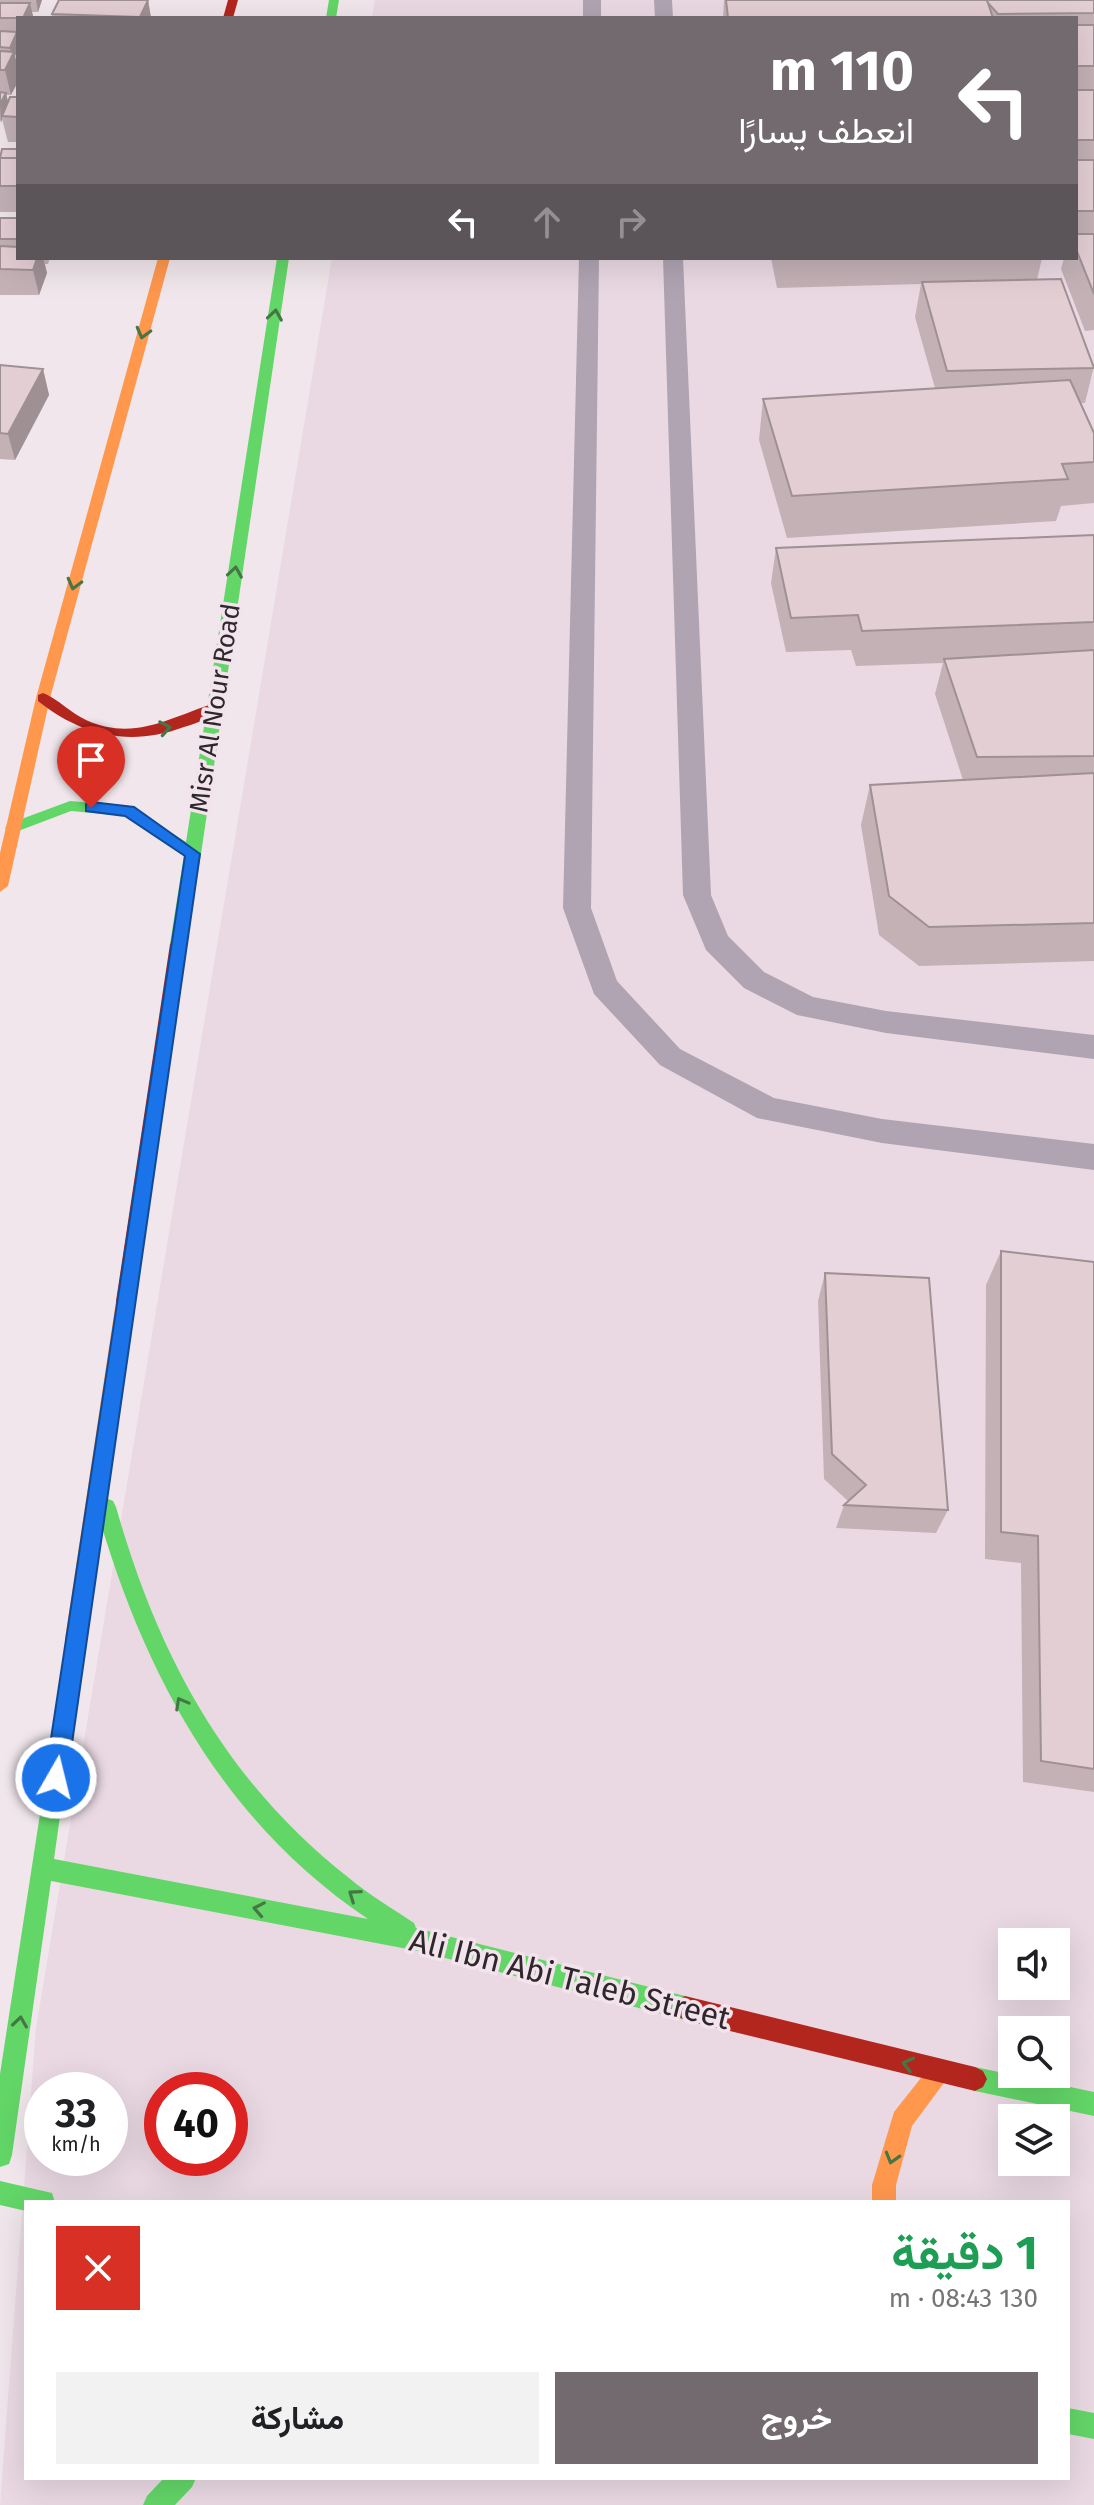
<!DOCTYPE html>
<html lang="ar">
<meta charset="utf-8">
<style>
:root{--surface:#fff;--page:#f2f2f2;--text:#202124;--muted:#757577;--accent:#726a6e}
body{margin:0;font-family:"Fira Sans",Vazirmatn,sans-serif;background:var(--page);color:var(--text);direction:rtl;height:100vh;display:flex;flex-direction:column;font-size:30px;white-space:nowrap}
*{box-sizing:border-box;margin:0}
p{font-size:26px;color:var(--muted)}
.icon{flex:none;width:44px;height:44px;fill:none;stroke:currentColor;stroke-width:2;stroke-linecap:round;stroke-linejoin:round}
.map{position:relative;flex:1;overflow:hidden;direction:ltr}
.drawer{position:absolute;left:24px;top:2200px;width:1046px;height:280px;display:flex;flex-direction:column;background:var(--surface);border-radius:0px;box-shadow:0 8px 32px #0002;direction:rtl}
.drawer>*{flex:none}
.guide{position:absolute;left:16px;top:16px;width:1062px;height:244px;border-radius:0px;box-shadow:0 8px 32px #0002;direction:rtl;background:#726a6e;color:#fff;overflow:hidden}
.fabs{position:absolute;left:998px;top:1928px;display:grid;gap:16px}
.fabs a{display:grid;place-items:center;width:72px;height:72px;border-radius:0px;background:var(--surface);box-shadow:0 8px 32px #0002;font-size:40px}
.speed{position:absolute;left:24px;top:2072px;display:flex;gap:16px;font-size:40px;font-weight:700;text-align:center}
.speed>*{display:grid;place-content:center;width:104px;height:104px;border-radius:50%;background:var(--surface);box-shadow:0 8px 32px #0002;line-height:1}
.speed small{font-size:20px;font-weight:400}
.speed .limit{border:12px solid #d22;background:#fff;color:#111}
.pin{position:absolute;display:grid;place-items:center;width:68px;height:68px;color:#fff;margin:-82px -34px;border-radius:50% 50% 50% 0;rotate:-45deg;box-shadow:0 0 8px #0007}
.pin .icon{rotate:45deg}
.me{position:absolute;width:88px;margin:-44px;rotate:8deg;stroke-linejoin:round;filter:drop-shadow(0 0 6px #0008)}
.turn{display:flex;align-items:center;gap:28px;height:168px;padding:0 32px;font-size:36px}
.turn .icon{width:104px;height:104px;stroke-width:2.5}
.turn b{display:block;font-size:56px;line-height:68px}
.lanes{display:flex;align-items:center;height:76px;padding:0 32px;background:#0003;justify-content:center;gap:40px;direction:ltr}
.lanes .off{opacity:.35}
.round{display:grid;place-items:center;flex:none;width:84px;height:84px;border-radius:0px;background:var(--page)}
.overview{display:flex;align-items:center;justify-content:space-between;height:136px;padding:0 32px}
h1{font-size:48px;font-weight:700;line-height:60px;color:#1e9e55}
.action{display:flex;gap:16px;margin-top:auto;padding:16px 32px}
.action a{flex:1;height:92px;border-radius:0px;background:var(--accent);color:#fff;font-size:32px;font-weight:700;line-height:92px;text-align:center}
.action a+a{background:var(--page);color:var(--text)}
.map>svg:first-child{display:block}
.built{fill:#ead9e3;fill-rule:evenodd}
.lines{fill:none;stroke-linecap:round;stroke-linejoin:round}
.lane{fill:#b0a4b2;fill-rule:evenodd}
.fast{fill:#63d668;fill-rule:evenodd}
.slow{fill:#ff974d;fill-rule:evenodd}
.jam{fill:#b3261e;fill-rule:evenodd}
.wall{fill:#c3b1b6}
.shaded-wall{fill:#9f9094}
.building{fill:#e3ced4;stroke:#9f9094;stroke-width:2}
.oneway{stroke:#467646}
.route{fill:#1a73e8;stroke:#114b97;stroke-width:2}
.labels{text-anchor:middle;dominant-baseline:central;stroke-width:7;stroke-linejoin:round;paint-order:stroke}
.street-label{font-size:26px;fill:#2e282b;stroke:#f3e3ec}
.near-street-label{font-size:32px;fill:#2e282b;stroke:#f3e3ec}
</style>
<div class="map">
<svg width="1094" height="2505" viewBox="0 0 1094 2505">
<rect width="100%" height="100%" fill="#f0e6eb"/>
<path class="built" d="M375,0H1094V2505H0L36,2028L332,258H1076V18H372ZM1012,1942H1056V1986H1012ZM1012,2030H1056V2074H1012ZM42,2090H110V2158H42ZM162,2090H230V2158H162ZM1012,2118H1056V2162H1012ZM26,2202H1068V2478H26Z"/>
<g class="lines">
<g class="lane">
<rect x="583" y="0" width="18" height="18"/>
<polygon points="654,0 672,0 673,18 655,18"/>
<polygon points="579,258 599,258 591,908 617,981 680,1049 774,1098 882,1119 1094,1144 1094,1170 882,1143 757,1118 660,1065 594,994 563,908"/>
<polygon points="663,258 683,258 711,895 728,936 764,972 813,997 886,1011 1094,1035 1094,1059 886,1033 797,1015 744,988 706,950 683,895"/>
</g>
<g class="fast">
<polygon points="329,0 339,0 336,18 326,18"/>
<polygon points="277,258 289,258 201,854 186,944 178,950 170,944 184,855 126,816 71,811 13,833 5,828 8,824 70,801 129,806 186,842"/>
<path d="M106,1498L113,1501L116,1507C158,1655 225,1781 349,1878C369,1895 392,1908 414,1923L416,1928L685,1996L693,2000L697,2008L693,2016L685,2020L418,1951L51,1881L12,2155L9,2164L0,2167V2074L68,1632L75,1629L82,1632L85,1639L54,1859L368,1919C222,1821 143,1672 96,1507L99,1501Z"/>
<polygon points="975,2067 1094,2092 1094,2116 975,2091 967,2087 963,2079 967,2071"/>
<polygon points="0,2181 52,2193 55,2202 26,2202 26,2211 0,2205"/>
<polygon points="1068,2408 1094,2413 1094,2439 1068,2434"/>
<polygon points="164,2478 196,2478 192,2487 175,2505 143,2505 147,2496"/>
</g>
<g class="slow">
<polygon points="158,258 170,258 50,698 8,886 0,892 0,853 36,698"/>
<polygon points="125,1293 131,1295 134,1301 85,1639 82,1646 75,1649 68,1646 65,1639 116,1301 119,1295"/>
<polygon points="940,2060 948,2064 952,2072 912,2126 896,2185 896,2202 872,2202 872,2185 894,2112 932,2064"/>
</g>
<g class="jam">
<polygon points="228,0 238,0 233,18 223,18"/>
<path d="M43,693C58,699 71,713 86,720C134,742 171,717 215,703L222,708C213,718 197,723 184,727C130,747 82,736 38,701V695Z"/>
<polygon points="178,938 186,944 134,1301 131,1307 125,1309 119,1307 116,1301 170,944"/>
<polygon points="685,1996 975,2067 983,2071 987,2079 983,2087 975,2091 685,2020 677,2016 673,2008 677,2000"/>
</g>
</g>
<g class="wall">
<polygon points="0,0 42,0 38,12 32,12 33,16 18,18 18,32 11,95 6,95 8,101 18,97 18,142 8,142 2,119 0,122"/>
<polygon points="148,0 151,18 52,18 52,14"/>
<polygon points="724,0 1094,0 1094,330 1085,331 1061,269 1064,258 1076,258 1076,18 723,18"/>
<polygon points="18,149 18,212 0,212 0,153"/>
<polygon points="0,218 18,218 18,258 50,258 48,264 45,264 47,273 39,295 0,295"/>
<polygon points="771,258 1042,258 1037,280 1094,366 1085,403 1080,403 1094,433 1094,503 1061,506 1056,521 787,538 759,440 763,399 935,388 915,317 921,284 777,288"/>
<polygon points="0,365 43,369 49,395 15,460 0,459"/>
<polygon points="1094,535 1094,961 919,966 879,935 861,825 870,785 963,780 935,694 943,663 856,666 851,650 786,652 771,583 776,548"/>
<polygon points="1001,1251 1094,1262 1094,1792 1023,1782 1021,1563 985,1559 986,1285"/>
<polygon points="825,1273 948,1510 936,1533 836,1528 844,1505 848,1501 824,1479 818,1301"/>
</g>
<g class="shaded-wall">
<polygon points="36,0 42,0 38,12"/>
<polygon points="148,0 151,18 140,18 140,17"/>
<polygon points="30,3 33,16 32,18 23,18"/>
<polygon points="17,32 18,50 15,56 18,67 18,82 11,95 5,70 12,56 10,48"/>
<polygon points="6,93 9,106 2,116 2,119 1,123 0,104"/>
<polygon points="37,258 43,258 47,273 39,295 33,270"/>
<polygon points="43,369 49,395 15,460 8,434"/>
</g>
<g class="building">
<polygon points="59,0 148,0 140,17 52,14"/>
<polygon points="726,0 987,0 993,18 728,18"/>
<polygon points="987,0 1094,0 1094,13 998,14 988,3"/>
<polygon points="0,3 30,3 23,18 0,18"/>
<rect x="1076" y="25" width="18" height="41"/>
<polygon points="0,31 17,32 10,48 0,47"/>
<polygon points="0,51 14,52 5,70 0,70"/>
<rect x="1076" y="90" width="18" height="50"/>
<polygon points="0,92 6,93 0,104"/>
<polygon points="10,97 18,97 18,117 2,116"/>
<polygon points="2,149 18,149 18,158 0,158"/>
<rect x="0" y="158" width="18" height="28"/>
<rect x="1076" y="160" width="18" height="51"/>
<rect x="0" y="218" width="18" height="21"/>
<polygon points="1076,234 1094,234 1094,294 1076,249"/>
<polygon points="0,246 18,247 18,258 37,258 33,270 0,269"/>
<polygon points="1061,279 1094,368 947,371 922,282"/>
<polygon points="0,365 43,369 8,434 0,433"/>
<polygon points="1070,380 1094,433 1094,462 1062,464 1068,479 792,496 763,399"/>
<polygon points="1094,535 1094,622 862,631 858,615 791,618 776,548"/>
<polygon points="1094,650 1094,756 977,757 944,659"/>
<polygon points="1094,773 1094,923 929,927 889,896 870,785"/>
<polygon points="1001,1251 1094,1262 1094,1769 1041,1761 1038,1536 1001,1532"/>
<polygon points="825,1273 929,1278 948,1510 844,1505 866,1485 832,1454"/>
</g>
<defs><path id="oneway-chevron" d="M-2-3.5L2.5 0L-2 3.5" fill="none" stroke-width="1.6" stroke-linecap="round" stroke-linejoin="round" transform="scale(2)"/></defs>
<g class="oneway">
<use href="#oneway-chevron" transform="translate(275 315) rotate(-81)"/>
<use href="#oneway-chevron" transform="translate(143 333) rotate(105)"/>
<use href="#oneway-chevron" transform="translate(235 572) rotate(-81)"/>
<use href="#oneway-chevron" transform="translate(74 584) rotate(105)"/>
<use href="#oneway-chevron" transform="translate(165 728) rotate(-10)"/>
<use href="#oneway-chevron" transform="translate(181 1703) rotate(-119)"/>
<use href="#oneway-chevron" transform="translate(354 1895) rotate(-145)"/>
<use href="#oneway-chevron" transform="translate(259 1909) rotate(-169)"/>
<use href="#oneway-chevron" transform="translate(20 2022) rotate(-82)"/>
<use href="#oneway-chevron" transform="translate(908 2064) rotate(-166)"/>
<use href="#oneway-chevron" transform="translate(892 2158) rotate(106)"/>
</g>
<polygon class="route" points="91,802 134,807 200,854 67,1778 63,1785 56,1789 48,1785 45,1778 185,856 125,816 86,811 86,804"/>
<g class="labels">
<g class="street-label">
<text transform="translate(215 708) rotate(-81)">Misr Al Nour Road</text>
</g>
<g class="near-street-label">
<text transform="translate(570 1979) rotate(14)">Ali Ibn Abi Taleb Street</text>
</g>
</g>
</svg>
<div class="fabs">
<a><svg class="icon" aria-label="sound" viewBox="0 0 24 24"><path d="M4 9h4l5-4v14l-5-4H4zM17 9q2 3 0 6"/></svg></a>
<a><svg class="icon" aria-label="search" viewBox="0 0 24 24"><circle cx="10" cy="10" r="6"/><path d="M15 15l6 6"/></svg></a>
<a><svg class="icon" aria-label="layers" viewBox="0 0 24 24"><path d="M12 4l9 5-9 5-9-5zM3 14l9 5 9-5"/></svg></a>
</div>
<div class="speed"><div>33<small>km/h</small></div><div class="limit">40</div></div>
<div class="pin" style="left:91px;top:808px;background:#d93025"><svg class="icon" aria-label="arrive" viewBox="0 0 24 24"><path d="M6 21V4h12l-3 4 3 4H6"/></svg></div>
<svg class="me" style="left:56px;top:1778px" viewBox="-20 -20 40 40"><circle r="17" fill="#1a73e8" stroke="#fff" stroke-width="3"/><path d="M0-11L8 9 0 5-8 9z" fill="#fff"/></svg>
<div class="guide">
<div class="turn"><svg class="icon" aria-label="left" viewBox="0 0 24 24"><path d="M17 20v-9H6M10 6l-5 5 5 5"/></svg><div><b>110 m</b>انعطف يسارًا</div></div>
<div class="lanes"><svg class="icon" aria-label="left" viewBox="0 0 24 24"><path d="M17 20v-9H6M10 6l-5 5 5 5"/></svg><svg class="icon off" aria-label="ahead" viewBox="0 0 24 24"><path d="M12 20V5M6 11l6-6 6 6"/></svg><svg class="icon off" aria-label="right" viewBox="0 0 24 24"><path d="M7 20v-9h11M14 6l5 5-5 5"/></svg></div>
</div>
<section class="drawer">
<div class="overview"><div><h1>1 دقيقة</h1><p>130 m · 08:43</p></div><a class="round" style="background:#d93025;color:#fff"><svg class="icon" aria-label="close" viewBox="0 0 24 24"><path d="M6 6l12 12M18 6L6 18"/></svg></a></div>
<div class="action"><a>خروج</a><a>مشاركة</a></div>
</section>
</div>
